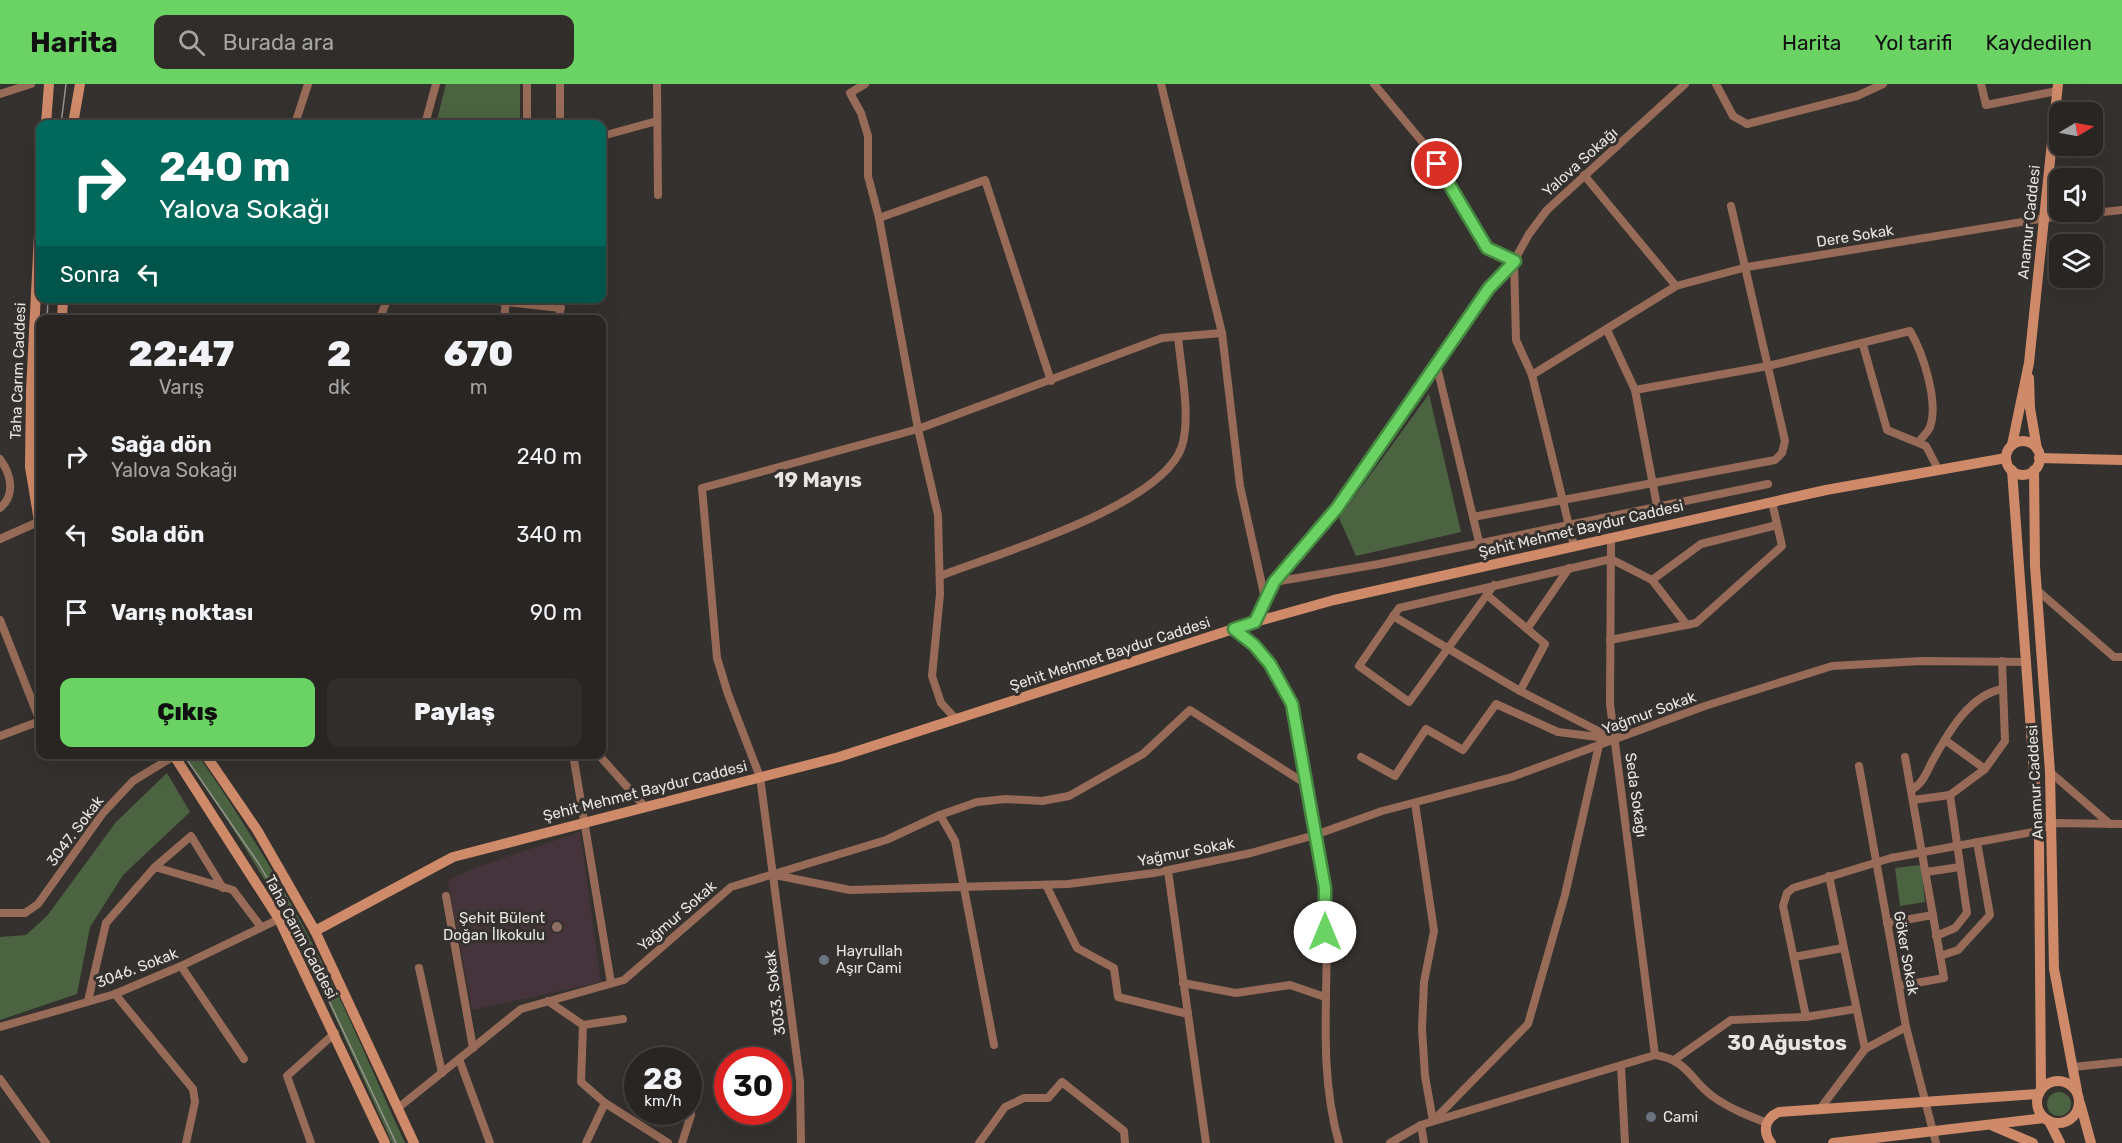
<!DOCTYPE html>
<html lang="tr">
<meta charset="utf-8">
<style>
:root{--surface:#282522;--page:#302d2a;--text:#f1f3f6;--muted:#a5a5a5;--line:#444240;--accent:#6ad363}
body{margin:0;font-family:Rubik,sans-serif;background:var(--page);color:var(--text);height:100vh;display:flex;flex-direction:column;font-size:22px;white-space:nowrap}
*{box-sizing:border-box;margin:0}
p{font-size:20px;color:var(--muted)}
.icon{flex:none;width:33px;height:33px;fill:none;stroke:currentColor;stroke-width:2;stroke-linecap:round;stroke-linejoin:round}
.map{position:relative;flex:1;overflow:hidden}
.panel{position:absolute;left:36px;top:231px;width:570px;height:444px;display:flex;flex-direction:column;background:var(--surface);border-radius:12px;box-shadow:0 6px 24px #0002,0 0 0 2px var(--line)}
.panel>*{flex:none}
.guide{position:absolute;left:36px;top:36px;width:570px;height:183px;border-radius:12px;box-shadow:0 6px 24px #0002,0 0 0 2px var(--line);background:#00695c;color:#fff;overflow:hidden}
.needle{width:39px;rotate:80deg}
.fabs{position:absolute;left:2049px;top:18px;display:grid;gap:12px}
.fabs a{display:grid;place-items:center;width:54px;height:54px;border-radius:12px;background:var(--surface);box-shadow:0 6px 24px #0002,0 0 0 2px var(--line);font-size:30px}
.speed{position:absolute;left:624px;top:963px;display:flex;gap:12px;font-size:30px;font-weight:700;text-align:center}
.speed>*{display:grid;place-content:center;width:78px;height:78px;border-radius:50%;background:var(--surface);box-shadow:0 6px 24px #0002,0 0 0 2px var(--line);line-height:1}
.speed small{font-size:15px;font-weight:400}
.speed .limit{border:9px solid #d22;background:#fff;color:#111}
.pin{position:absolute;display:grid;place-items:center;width:51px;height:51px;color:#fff;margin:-26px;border:3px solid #fff;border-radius:50%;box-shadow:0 2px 6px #0007}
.me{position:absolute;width:66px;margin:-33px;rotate:0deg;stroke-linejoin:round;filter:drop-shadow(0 0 4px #0008)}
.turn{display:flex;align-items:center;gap:21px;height:126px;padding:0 24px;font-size:27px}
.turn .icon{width:78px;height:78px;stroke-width:2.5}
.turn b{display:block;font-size:42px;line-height:51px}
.then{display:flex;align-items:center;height:57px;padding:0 24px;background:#0003;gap:12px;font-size:22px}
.eta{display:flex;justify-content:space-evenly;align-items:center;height:102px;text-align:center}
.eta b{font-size:36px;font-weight:800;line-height:42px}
.button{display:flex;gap:12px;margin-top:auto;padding:12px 24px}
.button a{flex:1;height:69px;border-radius:12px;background:var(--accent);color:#111;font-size:24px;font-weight:800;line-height:69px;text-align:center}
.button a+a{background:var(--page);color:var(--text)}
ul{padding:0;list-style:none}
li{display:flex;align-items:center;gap:18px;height:78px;padding:0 24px}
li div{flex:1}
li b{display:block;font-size:22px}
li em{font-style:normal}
header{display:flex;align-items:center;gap:36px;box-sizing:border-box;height:84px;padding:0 30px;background:var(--accent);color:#111}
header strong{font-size:28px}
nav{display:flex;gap:33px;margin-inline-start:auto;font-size:21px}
.search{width:420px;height:54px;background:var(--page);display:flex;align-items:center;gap:15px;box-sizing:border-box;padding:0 21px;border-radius:12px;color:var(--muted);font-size:22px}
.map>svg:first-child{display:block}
.education{fill:#46343d}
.green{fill:#4b6340}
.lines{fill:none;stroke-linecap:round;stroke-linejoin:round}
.street{stroke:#976b57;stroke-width:8}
.secondary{stroke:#cf8a6a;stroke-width:10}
.tram{stroke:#969390;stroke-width:1.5}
.route-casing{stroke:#458940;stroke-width:15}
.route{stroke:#6ad363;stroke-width:10}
.education-dot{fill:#8d6e63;stroke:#35312e;stroke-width:2}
.worship-dot{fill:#6b7280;stroke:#35312e;stroke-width:2}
.labels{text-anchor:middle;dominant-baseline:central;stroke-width:6;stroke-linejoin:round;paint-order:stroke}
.street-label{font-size:15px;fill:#e7e5e2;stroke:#35312e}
.poi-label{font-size:15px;fill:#e7e5e2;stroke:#35312e;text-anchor:start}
.district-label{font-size:21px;font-weight:bold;fill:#e7e5e2;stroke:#35312e}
</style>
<header>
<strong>Harita</strong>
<div class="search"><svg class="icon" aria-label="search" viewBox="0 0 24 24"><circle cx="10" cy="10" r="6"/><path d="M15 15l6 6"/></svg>Burada ara</div>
<nav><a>Harita</a><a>Yol tarifi</a><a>Kaydedilen</a></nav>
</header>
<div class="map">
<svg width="2122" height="1059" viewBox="0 0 2122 1059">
<rect width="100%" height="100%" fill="#35312e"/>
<polygon class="education" points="580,748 601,898 472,926 448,796 480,782"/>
<g class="green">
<polygon points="446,0 520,0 520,40 436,40"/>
<polygon points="1429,310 1461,448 1356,472 1339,434"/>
<path d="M183,671H198C255,753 305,839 347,930C367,973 385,1016 405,1059H392C358,984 326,909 287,836C256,778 220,724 183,671Z"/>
<polygon points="167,689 190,728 123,791 90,843 77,910 0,936 0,853 26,851 47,832 116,738"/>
<polygon points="1921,781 1925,818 1900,822 1895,784"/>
<circle cx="2059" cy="1020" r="12"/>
</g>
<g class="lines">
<g class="street">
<polyline points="560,0 560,40"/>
<polyline points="657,0 658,111"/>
<polyline points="865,0 850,9 861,29 868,52 868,92 879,134 918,345 938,431 940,510 932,592 941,619 956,635"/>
<polyline points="1161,0 1222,249 1240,402 1265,514"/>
<polyline points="1374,0 1424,60 1487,163 1514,177 1516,256 1532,291 1574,462"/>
<polyline points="1716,0 1733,32 1747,40 1857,12 1883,0"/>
<polyline points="1981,0 1986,21 2057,7"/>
<polyline points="0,10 31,0"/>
<polyline points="295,40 308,0"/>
<polyline points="425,40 436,0"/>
<polyline points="527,40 527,0"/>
<polyline points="602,52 657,37"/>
<polyline points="1584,91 1676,202"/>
<polyline points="879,134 985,96 1051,297"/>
<polyline points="468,214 561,224"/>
<polyline points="379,236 388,214"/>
<polyline points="504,236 506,216"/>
<polyline points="559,236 561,214"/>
<polyline points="1607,246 1635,306"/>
<polyline points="1863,261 1887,346 1926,362 1938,385"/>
<polyline points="1437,283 1479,458"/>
<polyline points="1532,291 1676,202 1747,183 2046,134 2122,126"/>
<path d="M0,375C11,390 16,411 0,424"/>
<path d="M1657,422L1635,306L1768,282L1910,247C1923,269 1939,318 1930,343C1928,348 1922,354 1918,358"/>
<polyline points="1473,433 1775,376 1782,369 1785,357 1731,122"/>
<polyline points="1611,453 1610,620 1655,971"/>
<polyline points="0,455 38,438"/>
<path d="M940,492C997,470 1163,422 1182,362C1191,333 1181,285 1178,253"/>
<polyline points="1652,496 1701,460 1777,441"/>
<polyline points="1274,498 1379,480 1768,400"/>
<polyline points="1494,501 1409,618 1359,582 1399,524 1611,475 1652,496 1687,541"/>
<polyline points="2037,506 2114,573 2122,573"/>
<polyline points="1487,511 1545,560 1520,607"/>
<polyline points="1393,532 1520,607 1608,652"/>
<polyline points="0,536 40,637"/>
<polyline points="1255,538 1274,498 1337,424 1489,204 1514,177 1529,150 1547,126 1685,0"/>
<path d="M1234,545C1291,587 1293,628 1304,692C1311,729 1321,767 1325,804C1332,889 1315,975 1339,1059"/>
<polyline points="1527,545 1569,484"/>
<polyline points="1610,556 1696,539 1782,462 1772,418"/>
<polyline points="0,652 40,637"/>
<polyline points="1945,656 1985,685"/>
<polyline points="573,670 611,899"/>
<polyline points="598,670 645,723"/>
<polyline points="1361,673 1395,692 1426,645 1463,666 1496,620 1558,648 1614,655"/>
<polyline points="1859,682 1906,943 1936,1059"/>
<polyline points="2050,688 2110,740"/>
<path d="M1911,706C1923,700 1927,687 1933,676C1948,649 1970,610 2003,605"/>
<polyline points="1913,716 1950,711"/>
<polyline points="1415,719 1434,847 1424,898 1422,945 1425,992 1433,1037"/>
<polyline points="940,731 955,757 994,961"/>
<polyline points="155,783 191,752 223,804"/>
<polyline points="1168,787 1206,1059"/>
<polyline points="1926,788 1960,783"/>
<polyline points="775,791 850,806 1068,800 1154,789 1251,769 1315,751 1382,727 1512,693 1705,622 1832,582 1922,577 2027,578"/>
<polyline points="1829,792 1865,965"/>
<polyline points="1046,801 1077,864 1114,884 1118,913 1188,930"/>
<polyline points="446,812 473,964"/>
<polyline points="0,829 25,829 38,820 103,729 133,697 174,672"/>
<polyline points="1887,839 1933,831"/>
<polyline points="1936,852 1955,844 1967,829 1950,711 1985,685 2005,657 2002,577"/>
<polyline points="1940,872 1958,866 1990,831 1977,758"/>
<polyline points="1794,873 1843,864"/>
<polyline points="181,882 244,975"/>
<polyline points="419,884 442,989"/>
<polyline points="1183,899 1236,909 1290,901 1325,913"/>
<polyline points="1899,902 1944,894 1905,673"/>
<polyline points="115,910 193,1005 195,1018 186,1059"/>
<polyline points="88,917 106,839 155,783 233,806 261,843"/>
<polyline points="548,917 583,941 581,998 605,1019 586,1059"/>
<polyline points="1855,925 1806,933 1783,822 1787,809 1793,804 1891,774 2038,747 2052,739 2122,740"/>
<polyline points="583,941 623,935"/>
<polyline points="0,943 115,910 181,882 279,835"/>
<polyline points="459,975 490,1059"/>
<polyline points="1674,976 1731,936 1806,933"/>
<polyline points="1621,982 1625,1059"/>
<polyline points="2073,983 2122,978"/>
<polyline points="0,995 46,1059"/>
<polyline points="605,1019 668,1059"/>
<polyline points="398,1024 521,925 624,896 731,803 886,756 940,731 977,718 1006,715 1042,717 1069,712 1143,670 1190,626 1306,700"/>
<polyline points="1820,1025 1865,965 1906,943"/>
<polyline points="1433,1037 1528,940 1565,811 1599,661"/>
<polyline points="1421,1041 1424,1059"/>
<polyline points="311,1059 287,992 335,949"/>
<polyline points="682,1059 691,1031 688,1014"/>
<polyline points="801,1059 800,997 760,693 728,610 717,574 702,404 918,345 1162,254 1222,249"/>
<polyline points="979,1059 1005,1023 1024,1014 1048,1014 1062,998 1124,1047 1125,1059"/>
<path d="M1390,1059L1421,1041L1655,971C1689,976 1691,998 1715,1014C1731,1025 1749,1032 1767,1039"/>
</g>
<g class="secondary">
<polyline points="46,40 49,0"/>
<polyline points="73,40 80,0"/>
<polyline points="40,132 31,306 30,383 40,443"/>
<polyline points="62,236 63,214"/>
<polyline points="2029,294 2030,324 2037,365"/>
<circle cx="2023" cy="374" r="17"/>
<polyline points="2012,361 2029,279 2058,0"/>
<polyline points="2039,374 2122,376"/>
<polyline points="2012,386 2039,757 2041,1006"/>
<polyline points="2034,386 2035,482 2050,688 2054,885 2077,1007"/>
<polyline points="173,670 279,835 385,1059"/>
<polyline points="205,670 257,746 315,847 414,1059"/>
<polyline points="315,847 453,773 839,673 1255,538 1334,516 1826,406 2006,374"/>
<circle cx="2058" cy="1018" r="21"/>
<polyline points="2080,1019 2091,1059"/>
<polyline points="2049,1037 2060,1059"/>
<polyline points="1993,1042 2033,1059"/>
<path d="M1771,1059C1762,1047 1765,1034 1779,1028L2039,1010"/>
<polyline points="1833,1059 2044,1034"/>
</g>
<g class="tram">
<polyline points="61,40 66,0"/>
<polyline points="47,236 48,214"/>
<polyline points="183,670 259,780 290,834 396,1059"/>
</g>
</g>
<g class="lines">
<defs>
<polyline id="route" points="1325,848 1325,804 1292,620 1270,580 1254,561 1234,545 1255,538 1274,498 1337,424 1489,204 1515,177 1487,164 1437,80"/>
</defs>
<use href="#route" class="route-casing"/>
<use href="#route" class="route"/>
</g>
<circle class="education-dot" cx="557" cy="843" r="6"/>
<g class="worship-dot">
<circle cx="824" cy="876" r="6"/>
<circle cx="1651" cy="1033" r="6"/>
</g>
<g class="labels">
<g class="street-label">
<text transform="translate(1580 78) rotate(-42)">Yalova Sokağı</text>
<text transform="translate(2029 138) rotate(-84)">Anamur Caddesi</text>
<text transform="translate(1855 152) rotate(-9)">Dere Sokak</text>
<text transform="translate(18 287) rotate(-88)">Taha Carım Caddesi</text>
<text transform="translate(1581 445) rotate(-13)">Şehit Mehmet Baydur Caddesi</text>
<text transform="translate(1110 570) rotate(-18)">Şehit Mehmet Baydur Caddesi</text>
<text transform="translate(1649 629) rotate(-20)">Yağmur Sokak</text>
<text transform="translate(2035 698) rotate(-93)">Anamur Caddesi</text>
<text transform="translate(645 707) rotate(-14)">Şehit Mehmet Baydur Caddesi</text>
<text transform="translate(1636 711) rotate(82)">Seda Sokağı</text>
<text transform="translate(75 747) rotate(-53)">3047. Sokak</text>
<text transform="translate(1186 768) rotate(-11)">Yağmur Sokak</text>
<text transform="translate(677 832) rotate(-41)">Yağmur Sokak</text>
<text transform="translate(301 853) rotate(62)">Taha Carım Caddesi</text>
<text transform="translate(1906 869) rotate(80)">Göker Sokak</text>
<text transform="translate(137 884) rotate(-21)">3046. Sokak</text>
<text transform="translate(775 909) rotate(-97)">3033. Sokak</text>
</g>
<g class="poi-label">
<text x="545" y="834" text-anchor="end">Şehit Bülent<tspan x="545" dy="17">Doğan İlkokulu</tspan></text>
<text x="836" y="867">Hayrullah<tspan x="836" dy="17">Aşır Cami</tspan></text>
<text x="1663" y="1033">Cami</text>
</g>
<g class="district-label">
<text x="818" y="395">19 Mayıs</text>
<text x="1787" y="958">30 Ağustos</text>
</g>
</g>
</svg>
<div class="fabs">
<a><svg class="needle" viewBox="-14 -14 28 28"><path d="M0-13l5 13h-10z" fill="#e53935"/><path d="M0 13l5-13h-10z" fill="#a5a5a5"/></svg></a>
<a><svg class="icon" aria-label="sound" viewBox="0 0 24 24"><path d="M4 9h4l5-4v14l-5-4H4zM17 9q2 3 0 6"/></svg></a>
<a><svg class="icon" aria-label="layers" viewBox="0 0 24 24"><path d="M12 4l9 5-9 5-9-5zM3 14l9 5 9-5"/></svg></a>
</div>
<div class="speed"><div>28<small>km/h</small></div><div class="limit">30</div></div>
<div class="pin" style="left:1437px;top:80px;background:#d93025"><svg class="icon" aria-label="arrive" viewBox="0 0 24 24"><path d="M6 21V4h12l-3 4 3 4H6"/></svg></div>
<svg class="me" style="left:1325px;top:848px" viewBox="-20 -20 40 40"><circle r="19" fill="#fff"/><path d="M0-13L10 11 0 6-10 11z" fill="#6ad363"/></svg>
<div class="guide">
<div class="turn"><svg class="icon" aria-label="right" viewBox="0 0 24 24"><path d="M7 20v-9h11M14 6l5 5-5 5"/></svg><div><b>240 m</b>Yalova Sokağı</div></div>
<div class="then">Sonra<svg class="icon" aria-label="left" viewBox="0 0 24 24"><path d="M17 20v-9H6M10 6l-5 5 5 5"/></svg></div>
</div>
<section class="panel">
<div class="eta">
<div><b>22:47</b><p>Varış</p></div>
<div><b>2</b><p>dk</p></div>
<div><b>670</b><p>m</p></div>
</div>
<ul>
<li><svg class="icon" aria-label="right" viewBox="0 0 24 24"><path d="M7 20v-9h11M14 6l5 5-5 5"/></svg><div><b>Sağa dön</b><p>Yalova Sokağı</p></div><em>240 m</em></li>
<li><svg class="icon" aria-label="left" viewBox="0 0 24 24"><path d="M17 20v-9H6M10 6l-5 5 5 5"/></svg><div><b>Sola dön</b></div><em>340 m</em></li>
<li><svg class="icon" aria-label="arrive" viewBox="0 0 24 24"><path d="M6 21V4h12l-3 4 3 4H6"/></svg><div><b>Varış noktası</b></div><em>90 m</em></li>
</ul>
<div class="button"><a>Çıkış</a><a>Paylaş</a></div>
</section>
</div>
